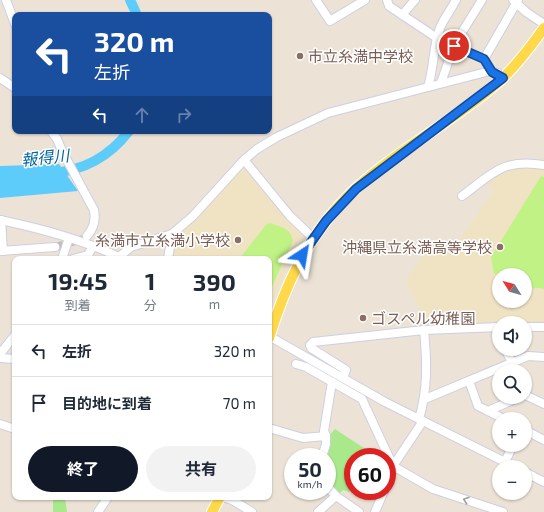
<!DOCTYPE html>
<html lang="ja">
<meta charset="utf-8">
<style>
:root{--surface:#fff;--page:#f2f2f3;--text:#1f2937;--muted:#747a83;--line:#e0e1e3;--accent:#111827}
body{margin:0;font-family:"Exo 2","Noto Sans JP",sans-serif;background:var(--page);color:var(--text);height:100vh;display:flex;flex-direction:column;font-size:15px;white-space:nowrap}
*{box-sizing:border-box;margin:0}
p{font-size:13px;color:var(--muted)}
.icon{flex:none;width:22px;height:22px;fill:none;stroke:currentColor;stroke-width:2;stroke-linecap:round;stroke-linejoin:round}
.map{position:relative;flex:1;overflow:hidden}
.details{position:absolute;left:12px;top:256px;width:260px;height:244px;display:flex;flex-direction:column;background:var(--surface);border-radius:8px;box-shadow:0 1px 3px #0004}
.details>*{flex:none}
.top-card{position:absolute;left:12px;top:12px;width:260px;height:122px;border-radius:8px;box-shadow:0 1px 3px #0004;background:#1a4fa0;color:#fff;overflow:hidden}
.needle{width:26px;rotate:307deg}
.controls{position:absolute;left:492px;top:268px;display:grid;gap:8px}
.controls a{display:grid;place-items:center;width:40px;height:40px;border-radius:50%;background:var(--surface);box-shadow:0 1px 3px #0004;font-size:20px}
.speed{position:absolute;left:284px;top:448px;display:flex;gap:8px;font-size:20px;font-weight:700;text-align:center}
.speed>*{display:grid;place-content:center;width:52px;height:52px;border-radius:50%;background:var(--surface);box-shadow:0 1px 3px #0004;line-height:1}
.speed small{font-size:10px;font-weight:400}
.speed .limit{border:6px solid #d22;background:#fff;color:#111}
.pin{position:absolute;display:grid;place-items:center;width:34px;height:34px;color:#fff;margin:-17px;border:2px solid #fff;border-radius:50%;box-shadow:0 1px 4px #0007}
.me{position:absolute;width:44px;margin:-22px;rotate:33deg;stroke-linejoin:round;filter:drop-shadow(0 0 3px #0008)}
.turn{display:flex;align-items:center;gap:14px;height:84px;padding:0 16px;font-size:18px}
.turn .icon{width:52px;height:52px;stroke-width:2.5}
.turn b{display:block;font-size:28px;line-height:34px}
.lanes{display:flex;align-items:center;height:38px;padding:0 16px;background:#0003;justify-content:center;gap:20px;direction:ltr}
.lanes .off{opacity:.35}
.eta{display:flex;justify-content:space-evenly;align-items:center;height:68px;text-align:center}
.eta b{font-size:24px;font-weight:700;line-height:28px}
.button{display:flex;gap:8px;margin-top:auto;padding:8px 16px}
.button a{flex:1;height:46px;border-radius:24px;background:var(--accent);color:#fff;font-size:16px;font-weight:700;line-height:46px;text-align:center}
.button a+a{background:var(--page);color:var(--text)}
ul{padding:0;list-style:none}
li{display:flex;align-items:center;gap:12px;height:52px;padding:0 16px;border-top:1px solid var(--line)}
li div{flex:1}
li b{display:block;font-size:15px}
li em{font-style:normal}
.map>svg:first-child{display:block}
.education{fill:#f0e3c3;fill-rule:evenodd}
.green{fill:#a9e98c}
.pitch{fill:#c1f286}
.water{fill:#5dccfa}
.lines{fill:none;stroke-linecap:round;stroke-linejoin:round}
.river{stroke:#5dccfa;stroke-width:10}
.minor-tunnel{stroke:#c5bdb3;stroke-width:8;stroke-dasharray:8 4;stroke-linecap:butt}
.minor-casing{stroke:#cccfe3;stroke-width:10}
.major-casing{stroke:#fff;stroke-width:12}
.minor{stroke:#fff;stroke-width:8}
.major{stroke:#ffd949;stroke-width:10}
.oneway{stroke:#9e9e9e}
.route-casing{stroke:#114b97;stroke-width:10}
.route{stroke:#1a73e8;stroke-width:7}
.education-dot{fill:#8d6e63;stroke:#fff;stroke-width:1.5}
.labels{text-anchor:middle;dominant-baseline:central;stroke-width:3;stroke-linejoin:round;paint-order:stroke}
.education-label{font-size:15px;fill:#785e54;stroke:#fff;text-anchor:start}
.water-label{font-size:16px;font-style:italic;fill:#0066a2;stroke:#fff}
</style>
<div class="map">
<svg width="544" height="512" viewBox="0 0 544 512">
<rect width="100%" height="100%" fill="#ece3d6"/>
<g class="education">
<polygon points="243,166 246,168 304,234 291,256 269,311 269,259 171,259 175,238 179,233"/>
<path d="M544,167V323L434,326L433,323L425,318L419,308L406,282L419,260L436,238L442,243V249L449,255L493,192L491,188L484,181L506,168ZM499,275H525V301H499Z"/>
</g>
<g class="green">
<polygon points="335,429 367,450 363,454 367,457 353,457 353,472 349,478 353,482 353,486 349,492 343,490 339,494 327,477 327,457 324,457 328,437"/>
<polygon points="53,497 65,497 67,512 53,512"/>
</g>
<g class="pitch">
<polygon points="541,176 544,177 544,289 541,288 531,288 528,278 525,278 525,275 494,274 491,257"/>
<path d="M270,223C281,227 291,228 293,241L269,293V259H239L266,225Z"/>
</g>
<polygon class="water" points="59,164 78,191 0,198 0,166"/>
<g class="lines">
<g class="river">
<polyline points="130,0 137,15"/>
<path d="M51,173C84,171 109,157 129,131"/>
</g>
<polyline class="minor-tunnel" points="55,247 83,239"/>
<defs>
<g id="minor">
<polyline points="6,0 15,24"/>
<polyline points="316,0 330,21 365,0"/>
<polyline points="387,0 389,6 437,38 484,59"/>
<polyline points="513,0 526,12 544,24"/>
<polyline points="402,15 415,0"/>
<polyline points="492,72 484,59 518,0"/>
<polyline points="0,78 15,88"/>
<polyline points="441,83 454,45 482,0"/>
<path d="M428,87C434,67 433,47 440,28C444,18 451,10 456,0"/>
<path d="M51,131L57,139L62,151L94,210C96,220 94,228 87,236"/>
<polyline points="244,160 290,216 313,238"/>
<path d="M462,196C492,174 503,158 544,165"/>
<path d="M0,220C42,229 85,240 123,259"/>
<polyline points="1,220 3,251"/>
<polyline points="0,251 55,247"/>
<polyline points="119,257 131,247 172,234 193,216 244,160 257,149 277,137 328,113 490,71 498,73 503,78"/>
<polyline points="62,259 69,238"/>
<polyline points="73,259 88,255 93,246"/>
<polyline points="168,259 172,234"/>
<polyline points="495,327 499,340"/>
<polyline points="525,327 544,327"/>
<polyline points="269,336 385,402 515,467"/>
<polyline points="505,349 512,362"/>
<polyline points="0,354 15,335"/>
<polyline points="0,358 15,359"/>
<polyline points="296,364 306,367 362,399 393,466 433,489 503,512"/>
<polyline points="343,378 346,370 311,348 310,345 313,342 424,330 499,327"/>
<polyline points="469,381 478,406 504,419"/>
<polyline points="525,395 544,404"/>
<polyline points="425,399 528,356 544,357"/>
<polyline points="488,411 520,397"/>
<path d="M419,419C428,389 427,361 424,330"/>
<polyline points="0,424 15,429"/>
<polyline points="269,428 303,438 326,436 324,431 332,382"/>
<polyline points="525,430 544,440"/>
<polyline points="322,457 326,444 326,436"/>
<polyline points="505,462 513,445"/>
<polyline points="525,472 544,482"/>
<polyline points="387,483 393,466 423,421"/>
<polyline points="327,486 336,496 359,512"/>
<polyline points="223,497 232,500 252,512"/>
<polyline points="98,512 108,497"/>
<polyline points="318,512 336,496"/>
<polyline points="375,512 384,491"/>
</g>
<g id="major">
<path d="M269,338C285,286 307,238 345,199C392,151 455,122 504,77C519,62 532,45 544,28"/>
<polyline points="212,512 220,497"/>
</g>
</defs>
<use href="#minor" class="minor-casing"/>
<use href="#major" class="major-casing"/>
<use href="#minor" class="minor"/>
<use href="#major" class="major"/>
</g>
<defs><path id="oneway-chevron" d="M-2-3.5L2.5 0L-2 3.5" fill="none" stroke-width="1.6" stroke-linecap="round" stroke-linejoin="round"/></defs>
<use class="oneway" href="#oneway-chevron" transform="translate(466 500) rotate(-161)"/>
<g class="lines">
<defs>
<polyline id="route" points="302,255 326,221 356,189 503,78 492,72 484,59 454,46"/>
</defs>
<use href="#route" class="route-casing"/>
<use href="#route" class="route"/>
</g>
<g class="education-dot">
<circle cx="300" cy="56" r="4"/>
<circle cx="238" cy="240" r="4"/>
<circle cx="500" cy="247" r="4"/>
<circle cx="363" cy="318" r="4"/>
</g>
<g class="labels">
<g class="education-label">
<text x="308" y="56">市立糸満中学校</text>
<text x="230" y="240" text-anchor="end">糸満市立糸満小学校</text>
<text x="492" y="247" text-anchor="end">沖縄県立糸満高等学校</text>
<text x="371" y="318">ゴスペル幼稚園</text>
</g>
<g class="water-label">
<text transform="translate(45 157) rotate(-6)">報得川</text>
</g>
</g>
</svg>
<div class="controls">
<a><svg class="needle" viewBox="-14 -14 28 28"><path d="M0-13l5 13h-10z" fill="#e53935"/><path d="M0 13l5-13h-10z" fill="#747a83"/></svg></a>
<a><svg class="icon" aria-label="sound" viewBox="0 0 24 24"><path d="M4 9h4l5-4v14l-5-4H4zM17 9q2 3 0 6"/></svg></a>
<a><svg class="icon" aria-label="search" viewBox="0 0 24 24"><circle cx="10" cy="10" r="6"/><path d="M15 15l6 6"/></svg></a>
<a>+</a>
<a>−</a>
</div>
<div class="speed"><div>50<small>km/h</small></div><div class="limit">60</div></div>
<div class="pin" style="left:454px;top:46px;background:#d93025"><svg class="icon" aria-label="arrive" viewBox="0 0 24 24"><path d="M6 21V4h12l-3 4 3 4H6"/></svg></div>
<svg class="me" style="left:302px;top:255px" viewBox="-20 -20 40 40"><path d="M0-17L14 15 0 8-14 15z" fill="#1a73e8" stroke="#fff" stroke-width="4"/></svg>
<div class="top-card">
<div class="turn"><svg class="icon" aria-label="left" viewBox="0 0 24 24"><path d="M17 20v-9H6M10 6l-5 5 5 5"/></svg><div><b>320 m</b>左折</div></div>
<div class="lanes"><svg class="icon" aria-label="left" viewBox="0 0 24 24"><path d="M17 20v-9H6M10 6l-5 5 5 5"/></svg><svg class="icon off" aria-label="ahead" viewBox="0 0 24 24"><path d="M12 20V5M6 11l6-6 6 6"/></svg><svg class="icon off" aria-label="right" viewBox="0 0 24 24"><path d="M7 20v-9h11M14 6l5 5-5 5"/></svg></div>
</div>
<section class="details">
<div class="eta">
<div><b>19:45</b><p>到着</p></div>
<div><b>1</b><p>分</p></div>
<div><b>390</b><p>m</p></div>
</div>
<ul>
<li><svg class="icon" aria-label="left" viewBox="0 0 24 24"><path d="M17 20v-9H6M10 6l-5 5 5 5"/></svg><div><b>左折</b></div><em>320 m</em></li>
<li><svg class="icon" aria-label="arrive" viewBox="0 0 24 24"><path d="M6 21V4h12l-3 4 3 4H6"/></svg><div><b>目的地に到着</b></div><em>70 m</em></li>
</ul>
<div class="button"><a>終了</a><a>共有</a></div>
</section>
</div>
